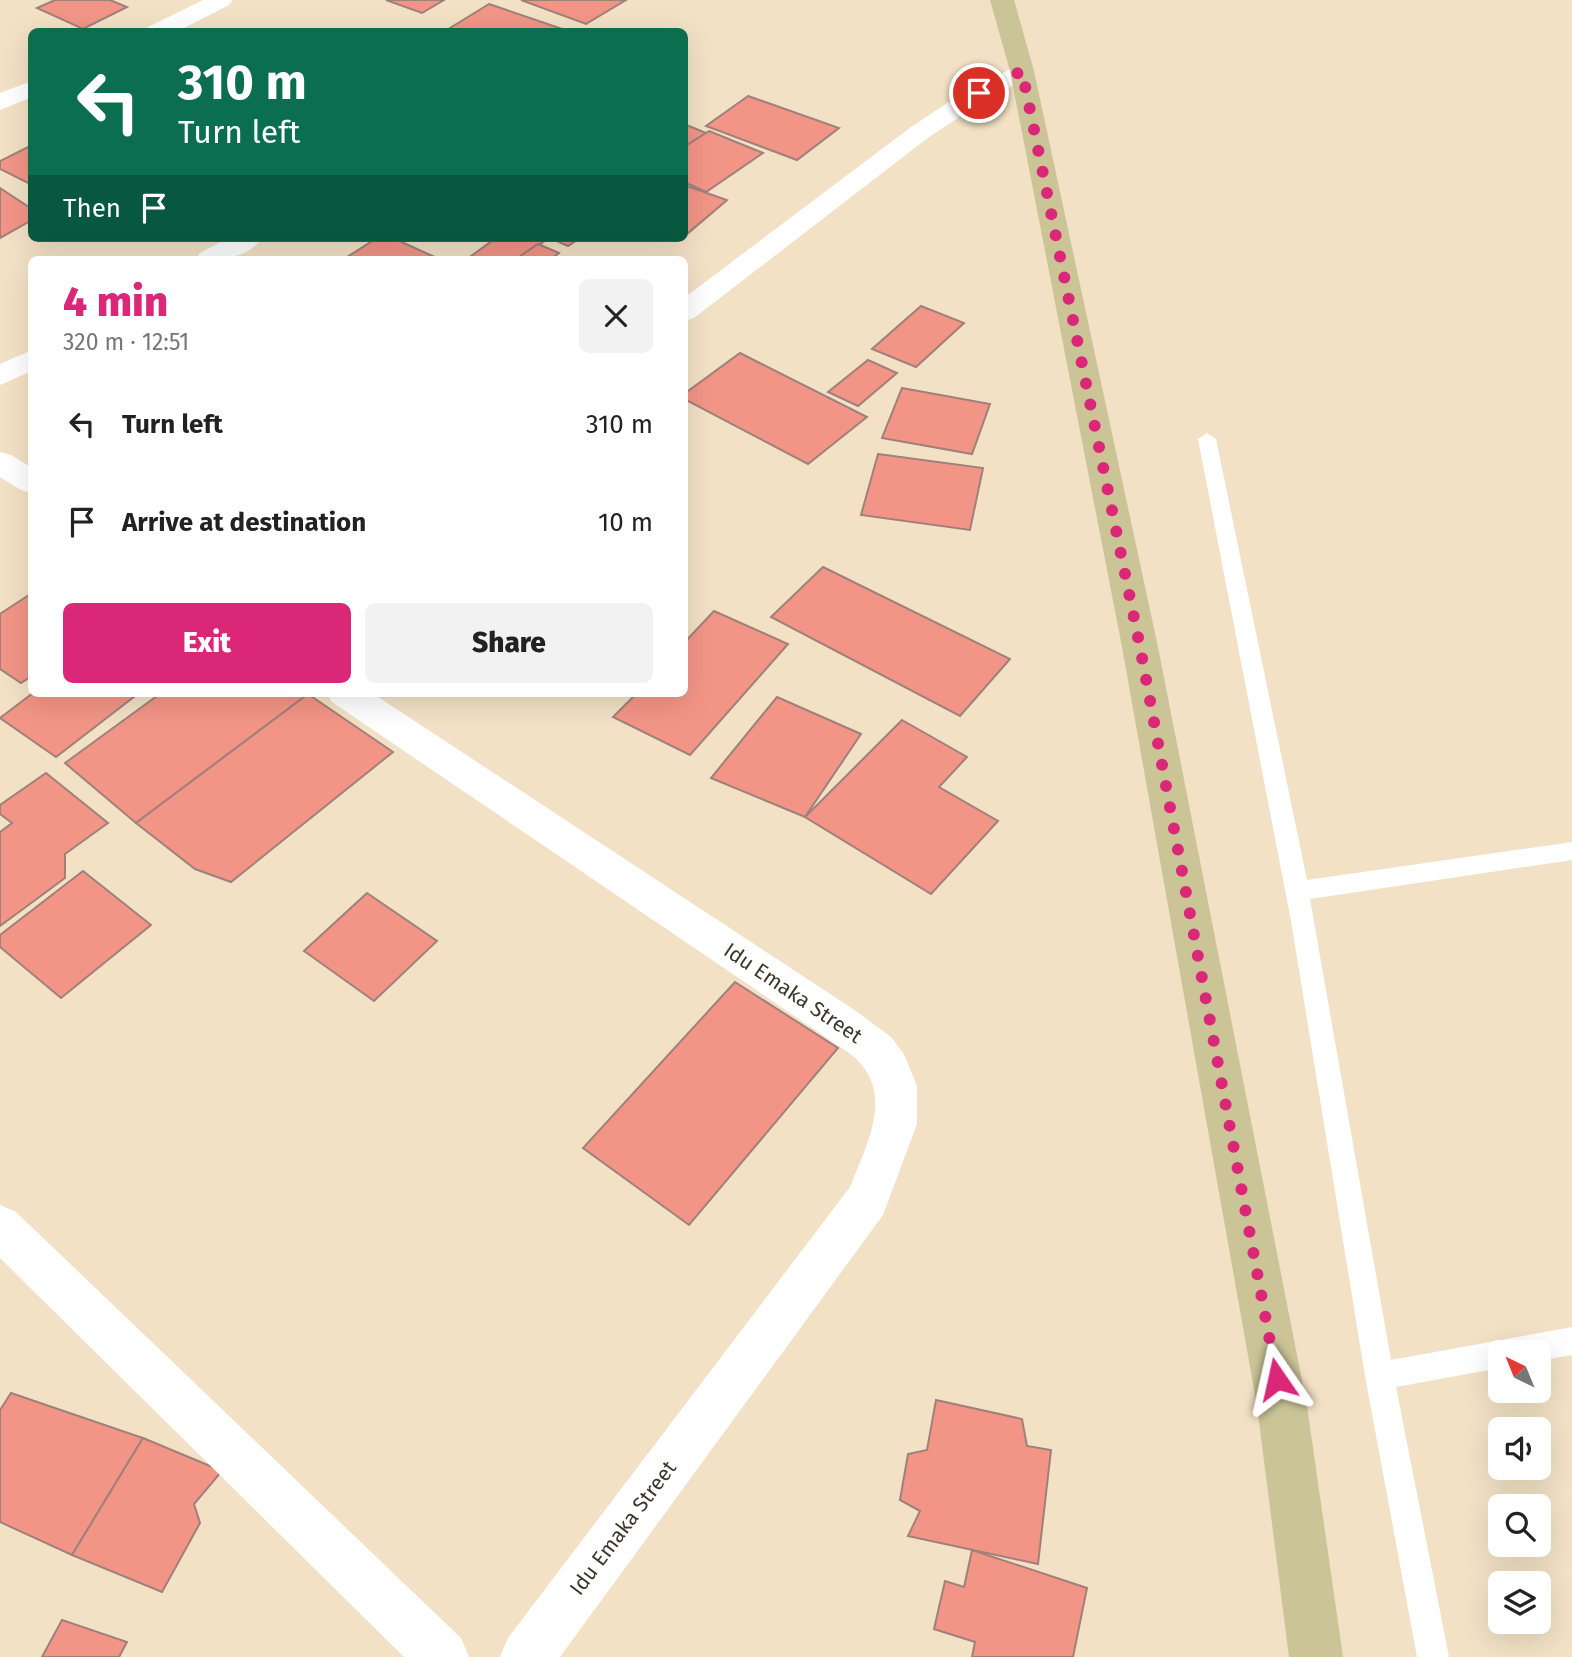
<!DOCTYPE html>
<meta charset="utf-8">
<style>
:root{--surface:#fff;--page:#f2f2f2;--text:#222;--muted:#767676;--accent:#db2777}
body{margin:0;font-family:"Fira Sans",sans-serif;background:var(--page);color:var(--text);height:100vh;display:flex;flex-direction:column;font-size:26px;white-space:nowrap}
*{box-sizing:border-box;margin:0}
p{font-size:23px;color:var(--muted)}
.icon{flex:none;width:38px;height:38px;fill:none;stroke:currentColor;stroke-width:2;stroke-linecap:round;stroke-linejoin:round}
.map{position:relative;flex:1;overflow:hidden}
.drawer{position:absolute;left:28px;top:256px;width:660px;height:441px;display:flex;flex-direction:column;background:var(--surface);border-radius:10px;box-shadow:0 7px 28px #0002}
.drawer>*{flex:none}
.hud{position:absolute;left:28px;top:28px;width:660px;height:214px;border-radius:10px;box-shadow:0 7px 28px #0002;background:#0b6e4f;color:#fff;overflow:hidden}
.needle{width:46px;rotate:317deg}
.controls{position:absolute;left:1488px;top:1340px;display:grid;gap:14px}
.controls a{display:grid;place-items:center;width:63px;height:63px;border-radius:10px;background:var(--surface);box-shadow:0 7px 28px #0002;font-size:35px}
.pin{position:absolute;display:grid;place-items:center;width:60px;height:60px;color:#fff;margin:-30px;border:4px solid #fff;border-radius:50%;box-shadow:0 2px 7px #0007}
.me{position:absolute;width:77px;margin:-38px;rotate:349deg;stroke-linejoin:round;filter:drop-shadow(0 0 5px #0008)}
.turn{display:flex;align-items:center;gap:24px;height:147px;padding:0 35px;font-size:32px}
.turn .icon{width:91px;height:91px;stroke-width:2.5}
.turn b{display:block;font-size:49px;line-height:60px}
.then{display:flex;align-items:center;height:66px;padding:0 35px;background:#0003;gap:14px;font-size:26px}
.round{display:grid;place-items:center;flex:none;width:74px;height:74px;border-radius:10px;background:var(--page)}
.headline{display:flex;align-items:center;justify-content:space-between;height:119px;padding:0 35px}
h1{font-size:42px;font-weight:800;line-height:52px;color:var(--accent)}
.button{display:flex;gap:14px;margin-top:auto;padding:14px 35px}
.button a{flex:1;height:80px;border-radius:10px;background:var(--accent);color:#fff;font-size:28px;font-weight:800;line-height:80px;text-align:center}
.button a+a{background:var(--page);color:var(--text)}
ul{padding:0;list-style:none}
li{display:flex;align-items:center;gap:21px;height:98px;padding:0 35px}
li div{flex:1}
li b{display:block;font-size:26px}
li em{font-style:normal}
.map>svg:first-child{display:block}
.building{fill:#f29586;stroke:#a0807a;stroke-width:2}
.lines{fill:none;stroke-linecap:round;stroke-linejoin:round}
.lane{fill:#fff;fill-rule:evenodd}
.street{fill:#fff;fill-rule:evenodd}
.secondary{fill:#fff;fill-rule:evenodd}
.primary{fill:#cac497;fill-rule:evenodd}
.route{stroke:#db2777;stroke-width:12;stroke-dasharray:0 21.6}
.labels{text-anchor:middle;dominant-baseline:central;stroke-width:5;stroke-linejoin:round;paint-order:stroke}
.street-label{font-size:21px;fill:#3d362b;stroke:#fff}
</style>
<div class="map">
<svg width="1572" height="1657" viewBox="0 0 1572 1657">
<rect width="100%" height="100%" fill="#f2e1c5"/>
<g class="building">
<polygon points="55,0 110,0 127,7 83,29 37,8"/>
<polygon points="386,0 444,0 422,13"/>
<polygon points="521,0 626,0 586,24"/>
<polygon points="489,4 571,32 460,32 450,28"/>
<polygon points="748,96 839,128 797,160 706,126"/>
<polygon points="684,124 706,133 684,147"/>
<polygon points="709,131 763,153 706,192 684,182 684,147"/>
<polygon points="32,145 32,185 0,169 0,161"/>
<polygon points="684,185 727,200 687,234 684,233"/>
<polygon points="0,188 32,209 32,220 0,238"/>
<polygon points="377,238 393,238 439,259 344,259"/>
<polygon points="496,238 549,238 519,259 467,259"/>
<polygon points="550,238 580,238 568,246"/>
<polygon points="538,244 559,253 551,259 516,259"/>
<polygon points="921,306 964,323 916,367 872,349"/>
<polygon points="740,353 867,417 808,464 684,399 684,394"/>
<polygon points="868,360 897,373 858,406 828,392"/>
<polygon points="902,388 990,404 972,454 882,438"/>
<polygon points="878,454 983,468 970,530 861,515"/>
<polygon points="823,567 1010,659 960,716 771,617"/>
<polygon points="32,593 32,676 21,683 0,669 0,614"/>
<polygon points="714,611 788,644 690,755 613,717 637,693 684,693 684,643"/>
<polygon points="33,693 139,693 56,757 0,718"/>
<polygon points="161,693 306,693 308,694 136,823 65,763"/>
<polygon points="308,694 393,752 231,882 195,869 136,823"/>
<polygon points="777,697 861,734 805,817 711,778"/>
<polygon points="902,720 967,757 939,787 998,821 931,894 805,817"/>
<polygon points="46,773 108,823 65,854 65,878 0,926 0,832 12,823 0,814 0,805"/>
<polygon points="83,871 151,925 61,998 0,947 0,935"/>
<polygon points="367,893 437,941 374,1001 304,951"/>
<polygon points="735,982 838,1048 689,1225 583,1148"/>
<polygon points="11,1393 143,1438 72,1555 0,1522 0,1410"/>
<polygon points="936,1400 1022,1419 1027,1446 1051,1450 1038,1564 908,1536 920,1511 900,1500 908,1454 927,1450"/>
<polygon points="143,1438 222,1471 194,1504 200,1523 162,1592 72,1555"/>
<polygon points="972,1550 1087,1588 1073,1657 972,1657 975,1642 934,1629 945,1581 964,1587"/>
<polygon points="62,1620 127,1642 119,1657 42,1657"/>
</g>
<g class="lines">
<polygon class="lane" points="1207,433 1216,439 1307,880 1572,842 1572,860 1310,899 1391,1360 1572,1327 1572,1355 1538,1361 1538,1353 1500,1353 1500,1368 1396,1387 1449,1657 1417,1657 1365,1376 1291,921 1198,439"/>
<g class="street">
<polygon points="203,0 233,0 229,5 176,32 144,32 148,27"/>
<polygon points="1022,64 1031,66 1034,71 1031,76 988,98 929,137 694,318 684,321 684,298 911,127 970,88"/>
<polygon points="32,81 32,97 0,110 0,93"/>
<path d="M228,238H262C247,260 220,259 196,259L200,253Z"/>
<polygon points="32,350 32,371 0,385 0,364"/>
<polygon points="0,1205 16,1212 461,1638 469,1657 404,1657 0,1258"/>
</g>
<g class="secondary">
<polygon points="0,452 11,455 32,468 32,493 21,490 0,477"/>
<path d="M327,693H372L856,1011L891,1037L904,1054L917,1086V1124L883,1215L560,1657H500L508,1638L850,1187C868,1142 897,1089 849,1053L332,702Z"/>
</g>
<polygon class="primary" points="990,0 1014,0 1034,71 1158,647 1307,1406 1343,1657 1289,1657 1257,1406 1122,647 1010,71"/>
</g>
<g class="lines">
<polyline class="route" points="979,93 1022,71 1140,647 1277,1379"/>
</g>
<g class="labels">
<g class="street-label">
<text transform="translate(793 993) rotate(34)">Idu Emaka Street</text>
<text transform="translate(623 1528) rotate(-53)">Idu Emaka Street</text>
</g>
</g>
</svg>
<div class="controls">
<a><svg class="needle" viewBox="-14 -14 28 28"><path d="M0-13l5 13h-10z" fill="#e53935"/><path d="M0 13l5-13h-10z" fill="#767676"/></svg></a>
<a><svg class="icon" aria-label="sound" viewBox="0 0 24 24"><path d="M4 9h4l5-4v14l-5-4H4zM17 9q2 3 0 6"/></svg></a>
<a><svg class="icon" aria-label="search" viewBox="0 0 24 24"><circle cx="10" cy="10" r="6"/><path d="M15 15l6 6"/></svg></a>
<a><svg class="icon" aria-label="layers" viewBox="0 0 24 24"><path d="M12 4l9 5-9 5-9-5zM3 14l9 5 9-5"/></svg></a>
</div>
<div class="pin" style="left:979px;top:93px;background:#d93025"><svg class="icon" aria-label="arrive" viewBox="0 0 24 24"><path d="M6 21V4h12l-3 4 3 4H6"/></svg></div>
<svg class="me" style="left:1277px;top:1379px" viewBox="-20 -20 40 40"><path d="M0-17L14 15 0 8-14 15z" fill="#db2777" stroke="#fff" stroke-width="4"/></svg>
<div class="hud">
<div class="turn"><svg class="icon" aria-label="left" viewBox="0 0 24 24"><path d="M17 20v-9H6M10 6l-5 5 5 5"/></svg><div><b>310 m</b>Turn left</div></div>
<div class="then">Then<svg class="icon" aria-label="arrive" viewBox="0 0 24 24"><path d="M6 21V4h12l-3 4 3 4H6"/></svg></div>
</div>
<section class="drawer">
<div class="headline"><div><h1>4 min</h1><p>320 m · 12:51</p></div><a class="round"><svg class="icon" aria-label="close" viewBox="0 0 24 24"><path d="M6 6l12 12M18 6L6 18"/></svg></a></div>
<ul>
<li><svg class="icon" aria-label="left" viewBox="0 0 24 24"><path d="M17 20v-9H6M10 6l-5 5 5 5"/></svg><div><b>Turn left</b></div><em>310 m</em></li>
<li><svg class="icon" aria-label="arrive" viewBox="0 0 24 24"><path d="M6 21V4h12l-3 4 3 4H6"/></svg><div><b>Arrive at destination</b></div><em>10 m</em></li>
</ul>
<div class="button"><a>Exit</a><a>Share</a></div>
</section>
</div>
